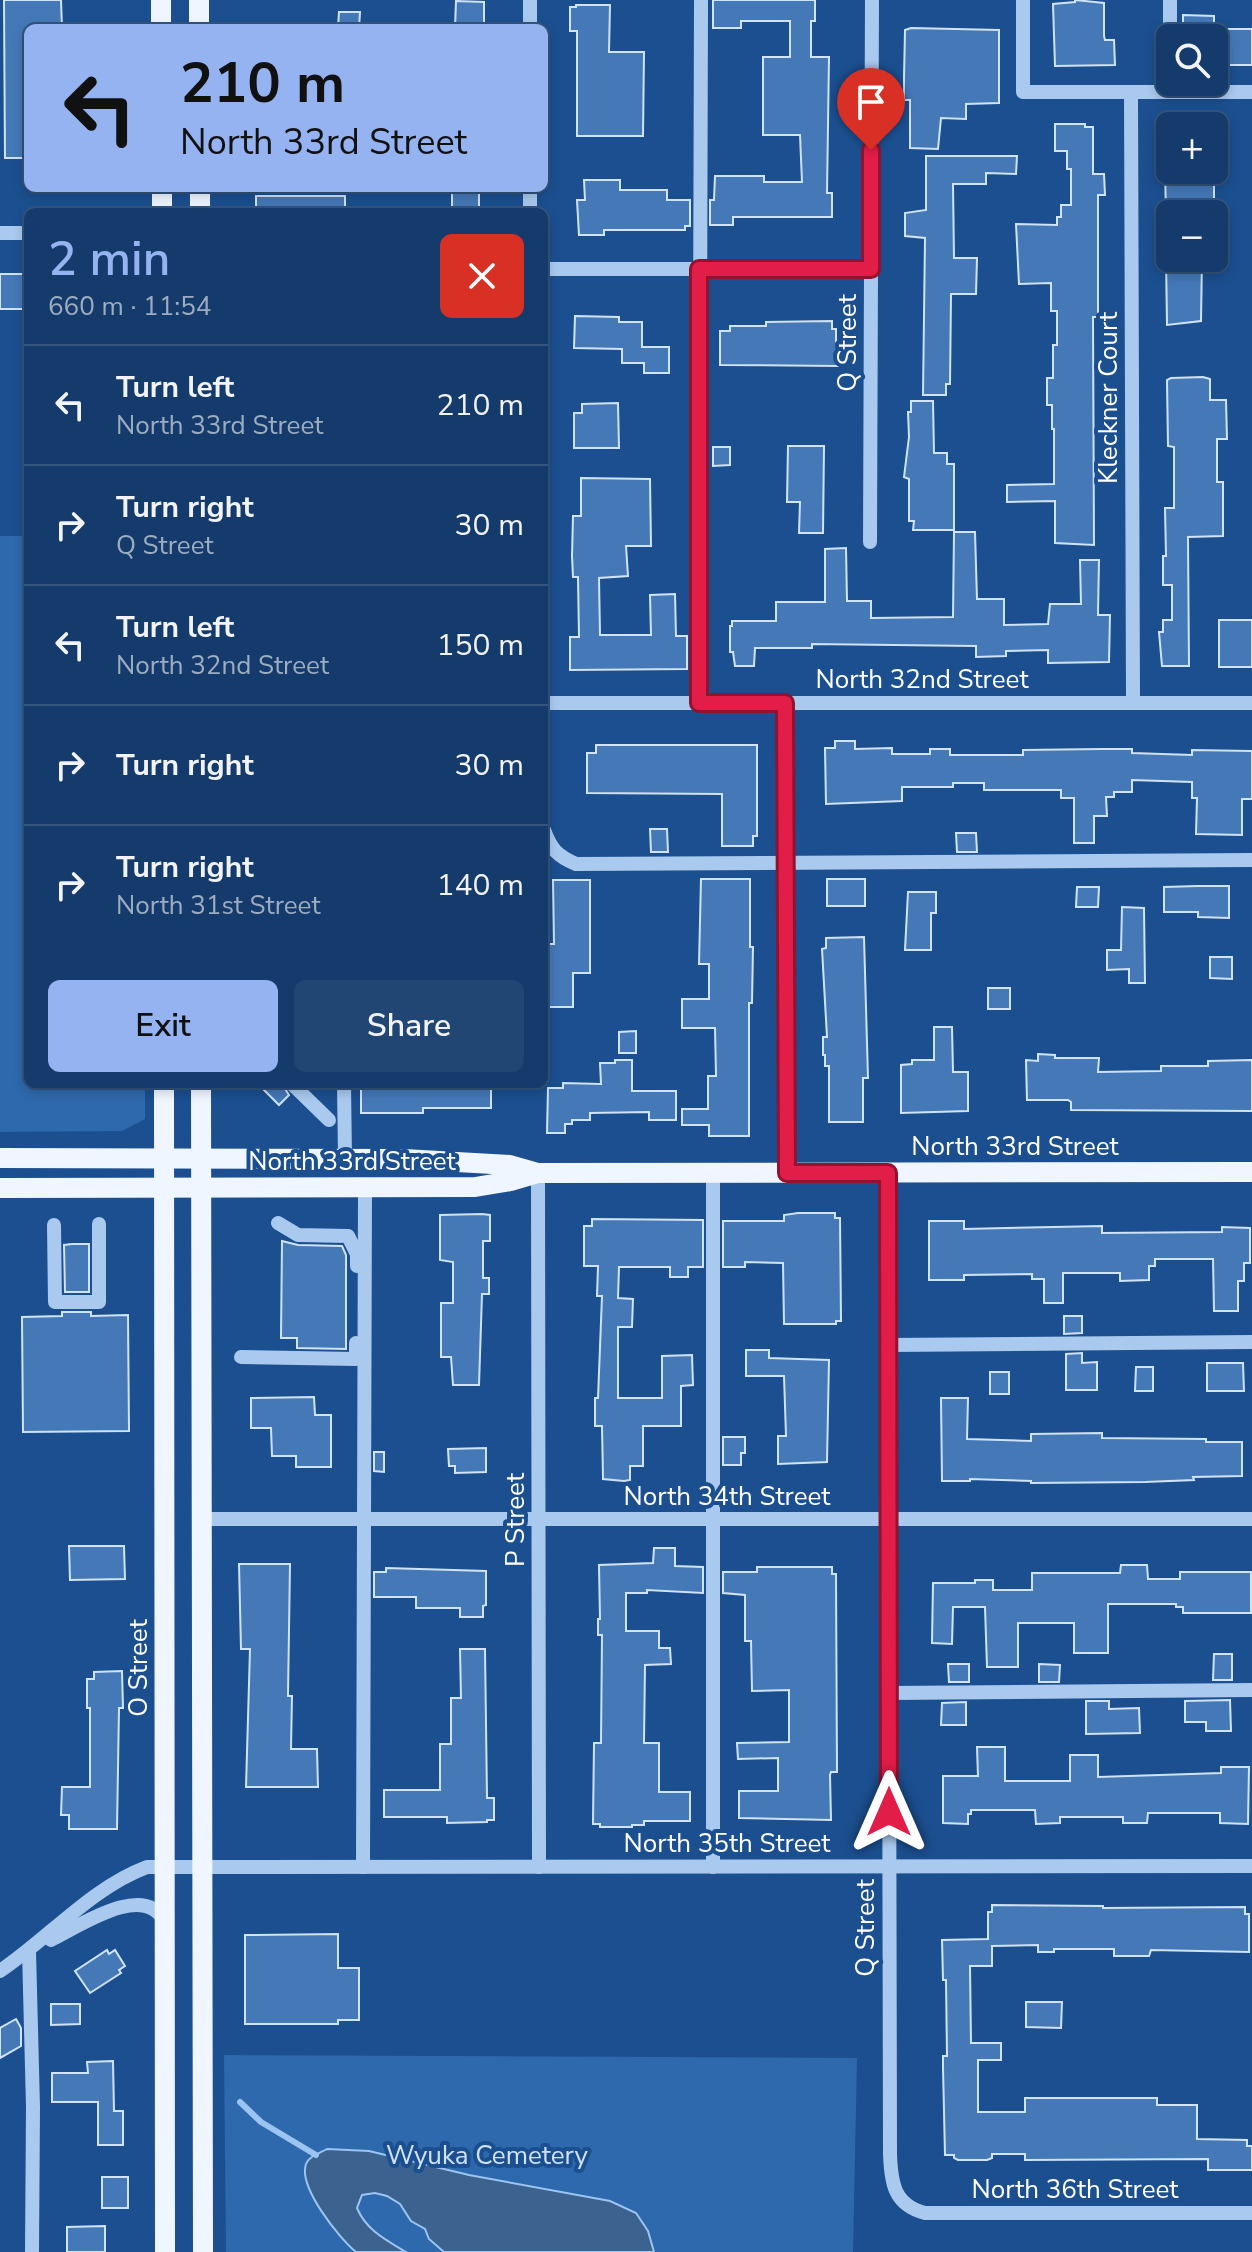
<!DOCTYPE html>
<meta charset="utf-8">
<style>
:root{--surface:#143b6b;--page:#214673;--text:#f1f3f6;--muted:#9dadc1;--line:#33557e;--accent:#95b2f1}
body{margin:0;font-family:"Nunito Sans",sans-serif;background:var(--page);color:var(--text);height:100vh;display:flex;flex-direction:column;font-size:30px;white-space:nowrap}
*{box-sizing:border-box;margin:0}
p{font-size:26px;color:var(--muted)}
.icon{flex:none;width:44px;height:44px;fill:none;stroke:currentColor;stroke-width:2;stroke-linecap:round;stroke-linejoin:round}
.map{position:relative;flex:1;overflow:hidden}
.drawer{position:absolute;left:24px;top:208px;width:524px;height:880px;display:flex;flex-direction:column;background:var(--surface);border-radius:12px;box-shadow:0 4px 12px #0003,0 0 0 2px var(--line)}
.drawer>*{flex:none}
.guide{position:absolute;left:24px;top:24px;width:524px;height:168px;border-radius:12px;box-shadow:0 4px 12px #0003,0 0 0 2px var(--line);background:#95b2f1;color:#111;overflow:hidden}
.buttons{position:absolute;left:1156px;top:24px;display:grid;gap:16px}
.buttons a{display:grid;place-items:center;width:72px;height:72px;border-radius:12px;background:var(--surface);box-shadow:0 4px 12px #0003,0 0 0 2px var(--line);font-size:40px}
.pin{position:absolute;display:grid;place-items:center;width:68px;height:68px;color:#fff;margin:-82px -34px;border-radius:50% 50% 50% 0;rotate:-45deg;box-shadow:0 0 8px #0007}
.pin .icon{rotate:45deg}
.me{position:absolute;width:88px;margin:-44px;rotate:0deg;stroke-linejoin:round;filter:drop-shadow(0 0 6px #0008)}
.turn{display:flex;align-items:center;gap:28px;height:168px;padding:0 24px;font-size:36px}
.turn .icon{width:104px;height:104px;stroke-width:2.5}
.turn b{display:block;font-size:56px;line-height:68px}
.round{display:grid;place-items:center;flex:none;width:84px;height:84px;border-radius:12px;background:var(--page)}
.summary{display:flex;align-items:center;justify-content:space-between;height:136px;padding:0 24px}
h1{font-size:48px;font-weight:600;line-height:60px;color:var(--accent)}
.cta{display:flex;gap:16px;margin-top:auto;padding:16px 24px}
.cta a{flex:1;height:92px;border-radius:12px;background:var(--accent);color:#111;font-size:32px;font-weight:600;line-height:92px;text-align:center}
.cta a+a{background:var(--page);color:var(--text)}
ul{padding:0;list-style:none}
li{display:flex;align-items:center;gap:24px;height:120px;padding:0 24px;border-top:2px solid var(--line)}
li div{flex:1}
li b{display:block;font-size:30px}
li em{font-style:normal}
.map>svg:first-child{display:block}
.green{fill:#2e69ad}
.water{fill:#3c6290;stroke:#9cc4f0;stroke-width:2}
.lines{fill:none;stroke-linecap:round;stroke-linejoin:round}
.stream{stroke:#9cc4f0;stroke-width:6}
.building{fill:#4478b7;stroke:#cfe3fa;stroke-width:2}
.minor{stroke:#a9c9ee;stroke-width:14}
.major{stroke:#f0f6ff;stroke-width:20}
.route-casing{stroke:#92132f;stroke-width:20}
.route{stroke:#e11d48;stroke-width:14}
.labels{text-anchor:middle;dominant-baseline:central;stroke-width:8;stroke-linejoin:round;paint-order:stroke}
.street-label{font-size:26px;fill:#fff;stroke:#1b4f8f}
.park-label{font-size:26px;fill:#cfe3fa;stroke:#1b4f8f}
</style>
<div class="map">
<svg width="1252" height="2252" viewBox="0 0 1252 2252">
<rect width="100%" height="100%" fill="#1b4f8f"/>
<g class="green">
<polygon points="0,536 28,536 28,1084 145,1084 145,1119 122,1131 0,1132"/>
<polygon points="224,2055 857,2058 853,2252 226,2252"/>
</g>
<path class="water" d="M327,2149L369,2151L469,2175L610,2201L636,2213L648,2231L654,2252H444L429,2239L425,2229L411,2221L400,2204L387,2196L375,2193L362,2195L357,2208C366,2230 386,2240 406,2252H356C339,2238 298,2187 306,2164C309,2156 320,2153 327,2149Z"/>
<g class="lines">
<polyline class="stream" points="240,2102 261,2122 316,2155"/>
</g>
<g class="building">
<polygon points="4,0 61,0 62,28 28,28 28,158 5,158"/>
<polygon points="713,0 815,0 815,21 811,21 811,57 829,57 827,193 832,193 832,217 733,217 733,225 710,225 710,200 714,200 715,176 764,176 764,182 802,182 800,135 763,135 763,57 790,57 790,21 741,21 741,28 713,28"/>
<polygon points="1075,0 1104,3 1104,36 1105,40 1114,40 1115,65 1055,66 1053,4 1075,2"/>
<polygon points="456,1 484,2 484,28 455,28"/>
<polygon points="576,5 610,5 609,52 644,52 643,136 577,136 577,31 570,31 570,7 576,7"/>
<polygon points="339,12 360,12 359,28 338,28"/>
<polygon points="1183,15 1214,16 1214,29 1252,29 1252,65 1214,65 1214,38 1183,38"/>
<polygon points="911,28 999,30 999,103 966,104 966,119 941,118 938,149 910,148 910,100 904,100 904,78 905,30"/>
<polygon points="1055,124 1085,124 1085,127 1093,127 1093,174 1104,174 1105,195 1098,195 1098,317 1093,317 1094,545 1055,543 1055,501 1007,502 1007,485 1054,484 1054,429 1052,429 1052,405 1047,405 1047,378 1053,378 1053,345 1057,345 1057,311 1051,311 1051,283 1019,284 1016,224 1057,225 1057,217 1061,217 1061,205 1071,205 1071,169 1067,169 1067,151 1055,151"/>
<polygon points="926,156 1017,156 1016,174 986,173 986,184 953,184 954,258 977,258 976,294 951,294 950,384 946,384 946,395 923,395 925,238 905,236 905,213 926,210"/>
<polygon points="1165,170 1214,171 1214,214 1166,214"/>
<polygon points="584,180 620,180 620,190 667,190 667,200 690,200 690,226 685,226 685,230 604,230 604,235 579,235 577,200 585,200"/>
<rect x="452" y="188" width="27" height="24"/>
<rect x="256" y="196" width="89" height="16"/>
<polygon points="1166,258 1202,258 1201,321 1167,325"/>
<rect x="0" y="274" width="28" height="35"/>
<polygon points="575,316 619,317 619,322 642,322 642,347 669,347 669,373 644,373 644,363 622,363 622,349 574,348"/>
<polygon points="832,321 832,329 836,329 836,342 839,342 839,366 720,365 720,331 730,331 730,326 766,326 766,322"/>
<polygon points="1203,377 1210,379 1210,400 1226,400 1227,439 1217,439 1217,482 1223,482 1223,536 1188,537 1189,666 1162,666 1159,632 1163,632 1163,620 1172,620 1172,585 1163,585 1163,556 1166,556 1165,508 1174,508 1174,447 1168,446 1167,380 1171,378"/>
<polygon points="911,401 933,401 934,453 947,453 947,464 954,464 954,530 913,530 914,521 909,521 909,479 904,477 909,437 908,412 911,412"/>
<polygon points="618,403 619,448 574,448 574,413 582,413 582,404"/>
<polygon points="788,446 824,446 823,533 799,533 800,502 787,502"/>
<polygon points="713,447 730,447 730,465 713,466"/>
<polygon points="581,478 650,479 651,546 626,546 628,576 599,578 600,635 651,635 650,595 675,594 676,636 687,636 687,669 570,670 570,637 579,637 578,577 573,577 572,556 573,516 581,516"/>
<polygon points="954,532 975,532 977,599 1004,599 1004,625 1048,624 1050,604 1081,604 1080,560 1099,560 1098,615 1110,615 1109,662 1048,663 1048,650 1006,651 1006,656 976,657 976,646 812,644 812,648 755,648 754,666 735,666 733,652 730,652 730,626 732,626 732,621 776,621 776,602 825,602 825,549 846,548 847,601 871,601 871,618 953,617"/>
<rect x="1219" y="620" width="33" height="47"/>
<polygon points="835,741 855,741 855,749 892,748 892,754 930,754 930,749 950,749 950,755 1023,755 1023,750 1102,749 1132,749 1132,753 1192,755 1192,750 1252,751 1252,799 1242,799 1242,835 1196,834 1197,798 1192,798 1192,782 1132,780 1132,792 1114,792 1114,797 1106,797 1107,816 1094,816 1094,843 1074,843 1074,798 1061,798 1061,790 984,790 984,783 953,783 953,787 902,787 902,801 826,804 825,748 835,748"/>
<polygon points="596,745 757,745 757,836 753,836 753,846 722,846 722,794 587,793 587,753 596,753"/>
<polygon points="650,829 667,829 668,852 651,852"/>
<polygon points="956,833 976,833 977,852 957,852"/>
<polygon points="701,879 750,879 750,947 753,947 752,1003 749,1003 749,1136 709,1136 709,1125 682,1125 682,1109 708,1109 708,1076 716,1076 715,1028 682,1028 682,999 709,999 709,964 699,964"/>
<rect x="827" y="879" width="38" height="27"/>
<polygon points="553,880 590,880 590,973 573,973 573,1007 544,1007 544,973 545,966 548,966 548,944 554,944"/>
<polygon points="1198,886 1229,886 1229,918 1198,917 1198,912 1164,912 1164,887"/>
<polygon points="1077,887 1099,887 1098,907 1076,907"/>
<polygon points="908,892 936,892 936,913 931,913 931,950 905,950"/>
<polygon points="1122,907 1144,908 1145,983 1129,983 1129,969 1107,970 1107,950 1121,950"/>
<polygon points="864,937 868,1078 863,1078 863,1122 829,1122 829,1066 825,1066 825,1055 823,1055 823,1037 827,1037 822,949 826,948 826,938"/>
<polygon points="1210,957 1232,957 1232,979 1210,978"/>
<rect x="988" y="988" width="22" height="21"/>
<polygon points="934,1027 952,1027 953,1072 968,1072 968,1111 901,1113 901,1065 912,1064 912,1060 934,1060"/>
<polygon points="636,1031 636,1053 619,1053 619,1032"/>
<polygon points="1038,1054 1055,1055 1055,1058 1099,1058 1098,1072 1161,1071 1161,1066 1208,1066 1208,1061 1252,1060 1252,1111 1071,1110 1071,1102 1068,1100 1027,1100 1026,1060 1038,1061"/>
<polygon points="615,1060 632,1060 632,1091 676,1091 676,1120 649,1120 649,1112 590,1113 590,1120 572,1120 572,1124 565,1124 565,1133 547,1133 548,1088 563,1088 563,1083 601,1084 600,1063 615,1063"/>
<polygon points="258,1084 282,1084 289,1095 279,1105"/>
<polygon points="361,1084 491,1084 491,1108 423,1108 423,1113 361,1113"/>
<polygon points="798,1213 835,1213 835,1218 840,1218 841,1321 836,1321 836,1324 784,1324 783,1263 745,1262 745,1267 723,1267 723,1221 784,1221 784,1215"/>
<polygon points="482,1214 490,1215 490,1241 483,1241 483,1278 489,1278 489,1294 482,1294 479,1385 453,1385 451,1357 441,1357 441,1303 453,1303 453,1262 440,1260 440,1215"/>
<polygon points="592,1219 703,1220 703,1267 688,1267 688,1277 670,1277 670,1267 619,1267 618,1298 633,1299 632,1327 618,1327 618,1398 662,1398 662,1356 692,1355 693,1385 681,1386 681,1426 643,1426 643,1466 630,1466 630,1480 624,1481 603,1479 602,1426 595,1426 595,1398 598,1398 602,1296 597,1296 598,1266 584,1266 584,1226 592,1226"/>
<polygon points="929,1221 964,1221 964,1229 1102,1226 1102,1233 1222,1232 1222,1227 1250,1228 1250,1263 1244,1263 1244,1281 1238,1281 1238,1311 1214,1311 1213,1259 1155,1259 1155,1266 1149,1266 1149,1280 1120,1281 1120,1273 1063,1273 1063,1303 1044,1303 1044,1279 1032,1279 1032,1274 964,1275 964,1280 929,1280"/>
<polygon points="282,1241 298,1245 342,1246 346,1255 346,1349 297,1348 297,1338 281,1338"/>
<polygon points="72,1244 89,1244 89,1292 65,1292 64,1245"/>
<polygon points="62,1312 91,1312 91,1316 128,1315 129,1431 23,1432 22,1317 62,1316"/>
<polygon points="1064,1316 1082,1316 1082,1333 1064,1334"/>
<polygon points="746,1350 769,1350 769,1358 829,1360 827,1462 778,1464 778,1436 786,1436 784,1376 746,1376"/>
<polygon points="1082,1353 1082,1363 1097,1362 1097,1390 1066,1390 1066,1354"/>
<polygon points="1207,1363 1243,1363 1244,1391 1207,1391"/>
<polygon points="1136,1367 1153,1367 1153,1391 1135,1391"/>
<rect x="990" y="1372" width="19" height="22"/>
<polygon points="314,1397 315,1415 331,1415 331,1467 296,1467 296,1456 272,1456 271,1428 251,1428 251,1398"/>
<polygon points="941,1398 968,1398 967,1439 1031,1441 1031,1434 1102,1433 1102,1438 1206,1439 1206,1442 1242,1442 1242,1476 1193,1477 1194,1480 1145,1482 1031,1483 1031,1481 970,1479 970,1481 942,1481"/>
<polygon points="723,1437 745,1437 745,1453 741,1453 741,1465 723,1465"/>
<polygon points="486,1448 486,1472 455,1473 455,1466 449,1466 448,1449"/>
<polygon points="374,1452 384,1452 384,1472 374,1471"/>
<polygon points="69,1546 124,1546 125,1579 70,1580"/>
<polygon points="654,1548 675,1548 675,1566 703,1567 703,1593 647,1590 647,1593 626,1593 626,1631 659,1631 659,1648 670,1648 671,1664 645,1665 644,1743 659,1743 659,1792 690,1792 690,1821 644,1821 644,1825 632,1825 632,1827 600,1827 600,1824 593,1824 594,1743 601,1743 602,1635 598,1635 598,1619 600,1619 599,1565 653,1563"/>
<polygon points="239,1564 290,1564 288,1696 292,1696 291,1749 317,1749 318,1787 246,1787 250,1649 241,1649"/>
<polygon points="1121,1565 1147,1565 1148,1579 1180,1579 1180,1572 1251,1572 1251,1613 1183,1613 1183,1607 1176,1607 1176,1604 1108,1604 1108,1653 1074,1653 1074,1623 1018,1623 1018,1667 987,1667 985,1607 953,1607 952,1644 932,1643 933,1583 975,1583 975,1580 993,1580 993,1590 1032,1590 1032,1573 1120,1573"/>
<polygon points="757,1567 832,1567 832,1574 836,1574 837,1772 831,1772 830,1775 831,1820 739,1818 739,1791 778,1791 778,1758 738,1759 737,1743 789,1742 789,1690 752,1691 751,1641 745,1641 745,1595 723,1593 723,1572 757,1572"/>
<polygon points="386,1568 486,1571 486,1605 483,1606 483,1617 460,1617 460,1608 416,1608 416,1597 374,1597 374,1572 386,1572"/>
<polygon points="460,1649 485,1649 487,1798 494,1798 494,1820 487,1820 487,1822 447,1823 447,1817 384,1817 384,1790 440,1790 440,1744 451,1744 451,1698 461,1698"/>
<polygon points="1214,1654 1232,1654 1232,1680 1213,1680"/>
<polygon points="948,1664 969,1664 969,1682 949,1682"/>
<polygon points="1039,1664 1060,1665 1059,1682 1039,1682"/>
<polygon points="122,1671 123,1708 119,1708 117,1829 69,1829 69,1815 61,1815 62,1787 90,1787 90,1708 87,1708 87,1679 94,1679 94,1672"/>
<polygon points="1230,1700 1231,1731 1206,1731 1206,1722 1185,1722 1185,1701"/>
<polygon points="1086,1701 1109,1701 1109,1709 1139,1708 1140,1733 1086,1734"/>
<polygon points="966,1702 966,1725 941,1725 942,1703"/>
<polygon points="977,1747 1005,1747 1005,1781 1070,1781 1070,1755 1098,1755 1098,1777 1221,1773 1221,1767 1249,1767 1248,1824 1220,1823 1220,1813 1148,1813 1147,1823 1123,1823 1123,1817 1060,1817 1060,1823 1036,1824 1035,1810 971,1810 971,1814 968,1814 968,1824 943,1823 943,1776 978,1776"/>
<polygon points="992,1905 1103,1906 1103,1908 1245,1907 1245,1914 1249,1914 1249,1952 1151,1950 1149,1956 1114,1956 1114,1949 1054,1949 1054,1952 1038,1952 1038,1945 992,1946 992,1966 970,1966 971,2043 1001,2043 1001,2060 978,2060 978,2112 1025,2112 1025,2098 1157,2098 1157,2105 1197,2105 1197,2139 1247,2140 1247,2146 1252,2146 1252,2170 1208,2170 1208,2159 1025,2160 1025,2154 992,2154 992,2158 987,2160 958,2160 954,2158 954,2155 945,2155 943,2068 943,2056 947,2056 946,1980 943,1980 942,1940 988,1939 988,1912 992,1912"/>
<polygon points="338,1934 338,1968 359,1968 359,2020 338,2020 338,2024 245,2024 245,1935"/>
<polygon points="107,1950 109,1954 115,1950 125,1966 119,1970 121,1973 90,1993 75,1971"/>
<polygon points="1026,2002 1062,2002 1061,2028 1026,2027"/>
<polygon points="51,2004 80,2004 80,2024 51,2025"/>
<polygon points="16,2019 21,2028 21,2046 0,2058 0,2028"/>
<polygon points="113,2061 114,2111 123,2111 123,2145 98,2145 98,2102 52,2102 52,2073 88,2073 87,2062"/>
<rect x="102" y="2177" width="26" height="31"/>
<polygon points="105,2226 105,2252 67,2252 67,2227"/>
</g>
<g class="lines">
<g class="minor">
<polyline points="1023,0 1023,92 1252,92"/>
<polyline points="1170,0 1170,38"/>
<polyline points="530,28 530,0"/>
<polyline points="1131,93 1133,703"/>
<polyline points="530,188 530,212"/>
<polyline points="0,233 28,233"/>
<polyline points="544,269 871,269"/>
<polyline points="870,542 872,0"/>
<polyline points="544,703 1252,703"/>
<polyline points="699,703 701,0"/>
<polyline points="785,703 787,1173"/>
<path d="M544,830C551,849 557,856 576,864L1252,860"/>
<polyline points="292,1084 329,1120"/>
<polyline points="344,1084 345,1159"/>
<polyline points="538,1173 539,1867"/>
<polyline points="713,1173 713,1867"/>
<path d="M888,1173L890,2154C891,2183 894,2205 925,2213H1252"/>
<polyline points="278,1223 298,1235 348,1236 357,1254 357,1266"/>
<polyline points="54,1225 55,1302 99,1302 99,1224"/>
<polyline points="888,1345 1252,1342"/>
<polyline points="241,1357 356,1359 356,1343"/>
<polyline points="202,1519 1252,1519"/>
<polyline points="889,1693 1252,1690"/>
<polyline points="363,1867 365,1188"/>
<path d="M51,1940C78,1927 144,1881 164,1921"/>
<polyline points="29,1951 33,2107 32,2252"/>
<path d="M0,1971C49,1938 91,1888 147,1867L1252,1866"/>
</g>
<g class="major">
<polyline points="161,0 161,28"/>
<polyline points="199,0 199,28"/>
<polyline points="162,188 162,212"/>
<polyline points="200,188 200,212"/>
<polyline points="164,1084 165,2252"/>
<polyline points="201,1084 203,2252"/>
<polyline points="0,1158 404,1159 510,1165 538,1173 1252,1172"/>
<polyline points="0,1188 475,1187 511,1181 538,1173"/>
</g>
</g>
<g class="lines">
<defs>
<polyline id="route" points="871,150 871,269 699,269 699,703 785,703 787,1173 888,1173 889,1812"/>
</defs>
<use href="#route" class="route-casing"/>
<use href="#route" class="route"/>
</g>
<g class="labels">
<g class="street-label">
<text transform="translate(847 343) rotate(-90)">Q Street</text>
<text transform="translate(1108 398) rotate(-90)">Kleckner Court</text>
<text x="922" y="679">North 32nd Street</text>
<text x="1015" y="1146">North 33rd Street</text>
<text x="352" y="1161">North 33rd Street</text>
<text x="727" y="1496">North 34th Street</text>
<text transform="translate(515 1520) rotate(-90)">P Street</text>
<text transform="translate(138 1668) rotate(-90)">O Street</text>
<text x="727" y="1843">North 35th Street</text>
<text transform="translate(865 1928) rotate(-90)">Q Street</text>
<text x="1075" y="2189">North 36th Street</text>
</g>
<g class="park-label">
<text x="487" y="2155">Wyuka Cemetery</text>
</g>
</g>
</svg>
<div class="buttons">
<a><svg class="icon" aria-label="search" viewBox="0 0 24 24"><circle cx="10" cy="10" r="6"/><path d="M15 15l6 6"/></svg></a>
<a>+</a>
<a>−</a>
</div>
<div class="pin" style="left:871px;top:150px;background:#d93025"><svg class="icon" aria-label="arrive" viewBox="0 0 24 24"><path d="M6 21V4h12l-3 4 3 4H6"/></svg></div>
<svg class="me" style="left:889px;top:1812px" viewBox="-20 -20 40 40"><path d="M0-17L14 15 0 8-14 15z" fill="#e11d48" stroke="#fff" stroke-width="4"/></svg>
<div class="guide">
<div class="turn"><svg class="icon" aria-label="left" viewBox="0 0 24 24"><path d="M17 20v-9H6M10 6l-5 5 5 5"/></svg><div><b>210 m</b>North 33rd Street</div></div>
</div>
<section class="drawer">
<div class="summary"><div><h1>2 min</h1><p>660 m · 11:54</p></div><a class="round" style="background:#d93025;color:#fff"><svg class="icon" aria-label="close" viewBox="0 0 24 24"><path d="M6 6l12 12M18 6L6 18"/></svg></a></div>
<ul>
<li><svg class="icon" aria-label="left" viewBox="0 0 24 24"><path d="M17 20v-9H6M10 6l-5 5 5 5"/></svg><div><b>Turn left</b><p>North 33rd Street</p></div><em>210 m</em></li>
<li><svg class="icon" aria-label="right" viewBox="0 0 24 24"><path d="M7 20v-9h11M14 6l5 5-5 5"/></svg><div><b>Turn right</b><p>Q Street</p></div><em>30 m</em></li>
<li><svg class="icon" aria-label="left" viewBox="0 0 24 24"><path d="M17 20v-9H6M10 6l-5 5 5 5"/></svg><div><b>Turn left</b><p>North 32nd Street</p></div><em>150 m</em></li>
<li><svg class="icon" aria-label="right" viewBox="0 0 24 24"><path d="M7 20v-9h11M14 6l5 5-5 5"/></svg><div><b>Turn right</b></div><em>30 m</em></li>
<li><svg class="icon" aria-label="right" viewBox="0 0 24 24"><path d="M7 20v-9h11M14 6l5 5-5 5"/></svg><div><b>Turn right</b><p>North 31st Street</p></div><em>140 m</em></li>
</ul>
<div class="cta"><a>Exit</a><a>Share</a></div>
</section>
</div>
